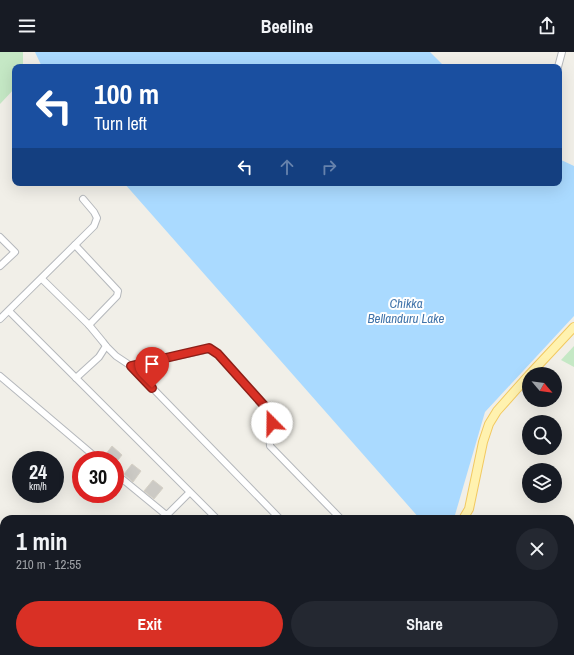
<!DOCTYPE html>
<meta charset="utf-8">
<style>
:root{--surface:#171b24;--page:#242831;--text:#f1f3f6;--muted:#9ea1a6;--accent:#d93025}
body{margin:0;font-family:"Archivo Narrow",sans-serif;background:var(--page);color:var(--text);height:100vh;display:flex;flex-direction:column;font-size:15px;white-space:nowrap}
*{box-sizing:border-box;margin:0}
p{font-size:13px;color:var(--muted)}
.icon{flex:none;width:22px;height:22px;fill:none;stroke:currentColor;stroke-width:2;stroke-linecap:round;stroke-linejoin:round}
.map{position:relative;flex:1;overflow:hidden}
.panel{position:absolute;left:0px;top:463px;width:574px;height:140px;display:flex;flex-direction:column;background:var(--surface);border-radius:12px 12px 0 0;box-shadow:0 4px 16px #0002}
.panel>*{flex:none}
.guide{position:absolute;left:12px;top:12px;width:550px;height:122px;border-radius:8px;box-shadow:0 4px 16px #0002;background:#1a4fa0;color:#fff;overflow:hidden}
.needle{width:26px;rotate:119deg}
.controls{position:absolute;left:522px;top:315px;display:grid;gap:8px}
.controls a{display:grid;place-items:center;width:40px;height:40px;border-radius:50%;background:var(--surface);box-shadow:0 4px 16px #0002;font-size:20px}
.speed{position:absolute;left:12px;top:399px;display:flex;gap:8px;font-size:20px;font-weight:700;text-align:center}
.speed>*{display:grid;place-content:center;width:52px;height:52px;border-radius:50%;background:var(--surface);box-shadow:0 4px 16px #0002;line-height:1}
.speed small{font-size:10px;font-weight:400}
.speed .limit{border:6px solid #d22;background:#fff;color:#111}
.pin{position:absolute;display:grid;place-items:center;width:34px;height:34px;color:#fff;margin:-41px -17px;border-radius:50% 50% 50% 0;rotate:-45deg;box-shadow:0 0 4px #0007}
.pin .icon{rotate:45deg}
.me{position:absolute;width:44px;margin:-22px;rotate:338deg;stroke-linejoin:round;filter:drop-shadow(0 0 3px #0008)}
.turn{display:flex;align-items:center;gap:14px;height:84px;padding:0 16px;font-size:18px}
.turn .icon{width:52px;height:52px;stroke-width:2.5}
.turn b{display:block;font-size:28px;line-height:34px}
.lanes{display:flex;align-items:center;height:38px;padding:0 16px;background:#0003;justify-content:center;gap:20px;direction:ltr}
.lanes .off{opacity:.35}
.round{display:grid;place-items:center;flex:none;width:42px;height:42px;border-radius:21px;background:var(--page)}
.headline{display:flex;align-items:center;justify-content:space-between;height:68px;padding:0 16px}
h1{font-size:24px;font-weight:700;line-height:30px}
.button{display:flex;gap:8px;margin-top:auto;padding:8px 16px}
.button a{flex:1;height:46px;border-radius:24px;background:var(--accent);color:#fff;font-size:16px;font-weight:700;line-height:46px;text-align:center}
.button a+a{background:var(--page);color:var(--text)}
header{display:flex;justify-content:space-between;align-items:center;height:52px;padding:0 16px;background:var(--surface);font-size:18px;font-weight:700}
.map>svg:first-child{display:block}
.green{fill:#c5e8c5}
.water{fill:#aadaff}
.building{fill:#cccac5;stroke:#d6d1c6}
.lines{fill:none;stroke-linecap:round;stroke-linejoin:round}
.minor-casing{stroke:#b5b8bc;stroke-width:8}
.major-casing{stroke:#f2c960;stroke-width:10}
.minor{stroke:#fff;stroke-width:6}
.major{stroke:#fff2af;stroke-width:8}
.route-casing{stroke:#8d1f18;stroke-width:10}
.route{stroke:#d93025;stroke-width:7}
.labels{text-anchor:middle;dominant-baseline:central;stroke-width:4;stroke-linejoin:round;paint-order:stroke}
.water-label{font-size:13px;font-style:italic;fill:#4174aa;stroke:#fff}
</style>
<header><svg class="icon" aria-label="menu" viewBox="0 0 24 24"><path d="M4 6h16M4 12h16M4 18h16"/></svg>Beeline<svg class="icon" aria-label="share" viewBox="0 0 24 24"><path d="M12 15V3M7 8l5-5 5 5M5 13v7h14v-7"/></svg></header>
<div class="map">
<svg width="574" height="603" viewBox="0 0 574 603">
<rect width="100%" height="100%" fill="#f1efe8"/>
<g class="green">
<polygon points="0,0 23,0 23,15 15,15 15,36 0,52"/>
<polygon points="574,294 574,315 561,308"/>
<polygon points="0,514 4,518 4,599 84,599 80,603 0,603"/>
</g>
<g class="water">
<polygon points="35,0 430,0 445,15 42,15"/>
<polygon points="559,107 574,114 574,264 485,360 455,463 452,467 420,467 124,131 559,131"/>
</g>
<g class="building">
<polygon points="112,394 122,403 118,408 103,408 103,406"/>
<polygon points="132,412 141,419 133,430 124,422"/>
<polygon points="153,428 163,436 154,447 144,439"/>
</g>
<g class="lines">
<defs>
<g id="minor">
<polyline points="558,15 562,0"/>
<polyline points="0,185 15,200 0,214"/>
<polyline points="75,193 118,239 117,244 89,273"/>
<polyline points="42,227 89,273 103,290 106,294 116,304 131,314 280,467"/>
<polyline points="9,259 217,467"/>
<polyline points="0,267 94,174 97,166 94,160 83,147"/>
<path d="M131,314L209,297L218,302L270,360C274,370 269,382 270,394L341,467"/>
<polyline points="0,324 99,408"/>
<polyline points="76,326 99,305 106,294"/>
<polyline points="115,421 165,462 168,462 189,441"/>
<polyline points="190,599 192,603"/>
<polyline points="265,599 270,603"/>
<polyline points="341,599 345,603"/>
<polyline points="140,603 143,599"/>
</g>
<g id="major">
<polyline points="530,322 574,275"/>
<polyline points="463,467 469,457 483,390 489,372 497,359 529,323"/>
<polyline points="372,603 375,599"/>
</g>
</defs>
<use href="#minor" class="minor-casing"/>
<use href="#major" class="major-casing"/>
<use href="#minor" class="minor"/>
<use href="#major" class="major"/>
</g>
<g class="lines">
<defs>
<polyline id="route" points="152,336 131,314 209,296 218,302 270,360 272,371"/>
</defs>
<use href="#route" class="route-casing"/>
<use href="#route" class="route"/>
</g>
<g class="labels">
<g class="water-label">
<text x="406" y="251">Chikka<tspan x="406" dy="15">Bellanduru Lake</tspan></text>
</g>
</g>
</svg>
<div class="controls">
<a><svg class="needle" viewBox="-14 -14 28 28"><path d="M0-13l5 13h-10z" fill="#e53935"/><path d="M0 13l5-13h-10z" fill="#9ea1a6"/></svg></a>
<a><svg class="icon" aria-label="search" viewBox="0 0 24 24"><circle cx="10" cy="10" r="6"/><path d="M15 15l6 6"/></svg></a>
<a><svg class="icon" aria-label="layers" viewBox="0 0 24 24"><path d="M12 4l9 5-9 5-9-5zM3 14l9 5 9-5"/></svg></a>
</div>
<div class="speed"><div>24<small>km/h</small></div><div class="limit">30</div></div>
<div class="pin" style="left:152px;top:336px;background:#d93025"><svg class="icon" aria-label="arrive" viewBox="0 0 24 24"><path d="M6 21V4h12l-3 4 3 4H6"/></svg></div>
<svg class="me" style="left:272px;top:371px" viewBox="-20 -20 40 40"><circle r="19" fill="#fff"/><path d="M0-13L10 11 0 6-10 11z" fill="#d93025"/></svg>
<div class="guide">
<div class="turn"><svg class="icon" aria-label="left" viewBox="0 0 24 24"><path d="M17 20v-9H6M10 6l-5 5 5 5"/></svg><div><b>100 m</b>Turn left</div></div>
<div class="lanes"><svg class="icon" aria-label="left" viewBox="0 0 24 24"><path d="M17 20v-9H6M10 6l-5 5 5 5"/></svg><svg class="icon off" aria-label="ahead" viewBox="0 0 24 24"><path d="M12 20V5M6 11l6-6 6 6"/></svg><svg class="icon off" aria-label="right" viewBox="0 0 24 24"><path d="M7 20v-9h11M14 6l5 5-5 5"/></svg></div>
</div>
<section class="panel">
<div class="headline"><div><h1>1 min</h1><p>210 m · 12:55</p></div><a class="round"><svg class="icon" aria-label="close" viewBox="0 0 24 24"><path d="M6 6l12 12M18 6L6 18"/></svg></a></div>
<div class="button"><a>Exit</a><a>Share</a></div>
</section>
</div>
